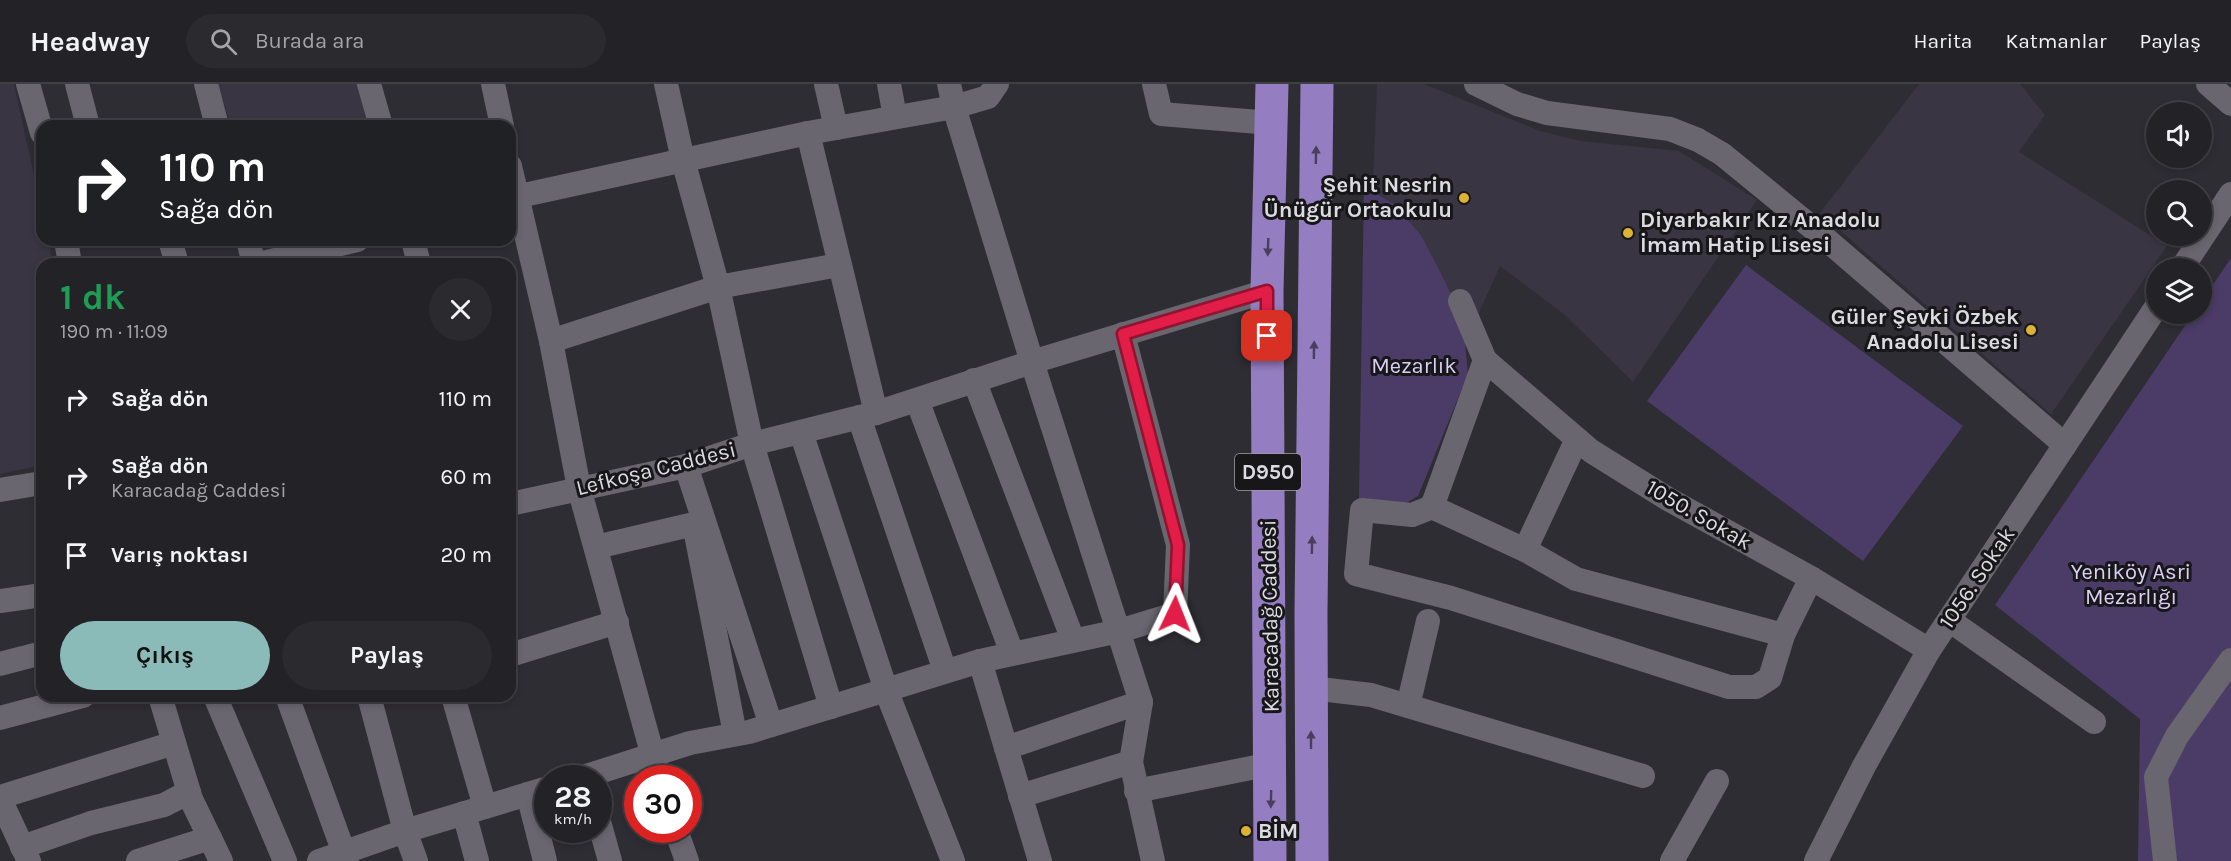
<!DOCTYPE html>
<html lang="tr">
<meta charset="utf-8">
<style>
:root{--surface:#232227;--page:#2b2a2f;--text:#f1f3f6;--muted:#a3a4a7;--line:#403f44;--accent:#8bbbb9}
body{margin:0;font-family:Karla,sans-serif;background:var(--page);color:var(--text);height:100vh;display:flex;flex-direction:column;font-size:22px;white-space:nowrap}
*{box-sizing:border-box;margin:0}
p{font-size:20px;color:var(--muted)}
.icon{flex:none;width:33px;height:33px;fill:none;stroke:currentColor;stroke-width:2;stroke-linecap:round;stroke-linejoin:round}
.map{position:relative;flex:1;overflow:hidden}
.panel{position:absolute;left:36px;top:174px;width:480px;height:444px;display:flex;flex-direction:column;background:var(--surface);border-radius:18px;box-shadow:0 3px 9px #0003,0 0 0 2px var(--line)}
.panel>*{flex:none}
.top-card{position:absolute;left:36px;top:36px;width:480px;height:126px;border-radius:18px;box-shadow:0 3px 9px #0003,0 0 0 2px var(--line);background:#202124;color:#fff;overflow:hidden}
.buttons{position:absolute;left:2146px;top:18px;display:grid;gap:12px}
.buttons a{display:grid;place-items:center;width:66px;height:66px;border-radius:50%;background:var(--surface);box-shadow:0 3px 9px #0003,0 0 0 2px var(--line);font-size:30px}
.speed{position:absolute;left:534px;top:681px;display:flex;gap:12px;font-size:30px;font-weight:700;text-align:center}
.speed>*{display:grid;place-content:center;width:78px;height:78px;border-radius:50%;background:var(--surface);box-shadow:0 3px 9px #0003,0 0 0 2px var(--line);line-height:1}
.speed small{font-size:15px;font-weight:400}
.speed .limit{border:9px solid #d22;background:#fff;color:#111}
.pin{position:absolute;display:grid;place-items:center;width:51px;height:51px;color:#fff;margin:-26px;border-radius:12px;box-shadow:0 3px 9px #0006}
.me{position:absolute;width:66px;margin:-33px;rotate:2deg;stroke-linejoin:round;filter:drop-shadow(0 0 4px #0008)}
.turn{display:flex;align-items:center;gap:21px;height:126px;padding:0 24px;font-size:27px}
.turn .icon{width:78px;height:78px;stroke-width:2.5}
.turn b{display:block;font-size:42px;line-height:51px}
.round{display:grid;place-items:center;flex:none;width:63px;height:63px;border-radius:32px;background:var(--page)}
.headline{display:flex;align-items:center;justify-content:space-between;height:102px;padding:0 24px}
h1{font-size:36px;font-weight:700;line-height:45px;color:#1e9e55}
.action{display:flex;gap:12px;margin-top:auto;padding:12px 24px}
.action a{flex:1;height:69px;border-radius:36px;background:var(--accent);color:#111;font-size:24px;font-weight:700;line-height:69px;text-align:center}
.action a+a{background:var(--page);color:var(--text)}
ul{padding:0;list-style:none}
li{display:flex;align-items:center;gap:18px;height:78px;padding:0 24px}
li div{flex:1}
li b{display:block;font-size:22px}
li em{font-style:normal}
header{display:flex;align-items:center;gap:36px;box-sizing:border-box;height:84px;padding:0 30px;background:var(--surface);border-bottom:2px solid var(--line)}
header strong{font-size:28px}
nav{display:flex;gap:33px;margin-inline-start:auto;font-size:21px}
.search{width:420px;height:54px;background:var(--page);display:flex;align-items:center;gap:15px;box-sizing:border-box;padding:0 21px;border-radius:33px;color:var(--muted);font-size:22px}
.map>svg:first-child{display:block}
.built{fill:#393542}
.green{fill:#4b3b67}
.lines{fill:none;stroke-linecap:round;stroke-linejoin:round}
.minor{stroke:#69666f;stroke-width:24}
.highway{stroke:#957dc1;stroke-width:33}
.oneway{fill:#493f5c}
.route-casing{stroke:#92132f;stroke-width:15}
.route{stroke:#e11d48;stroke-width:10}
.poi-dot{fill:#dbb233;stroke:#171619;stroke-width:2}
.labels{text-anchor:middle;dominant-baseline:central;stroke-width:6;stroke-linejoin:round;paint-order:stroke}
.shield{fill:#171619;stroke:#a1a0a4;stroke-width:1.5}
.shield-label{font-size:21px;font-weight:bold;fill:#dcdbe0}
.poi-label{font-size:22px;font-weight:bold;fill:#dcdbe0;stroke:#171619;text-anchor:end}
.park-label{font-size:22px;fill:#dbcff4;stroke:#171619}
.street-label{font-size:22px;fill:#dcdbe0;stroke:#171619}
</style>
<header>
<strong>Headway</strong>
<div class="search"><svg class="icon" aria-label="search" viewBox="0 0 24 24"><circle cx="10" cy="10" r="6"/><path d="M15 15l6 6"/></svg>Burada ara</div>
<nav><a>Harita</a><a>Katmanlar</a><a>Paylaş</a></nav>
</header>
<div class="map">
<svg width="2231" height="777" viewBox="0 0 2231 777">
<rect width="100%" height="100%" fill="#2f2d34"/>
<g class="built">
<polygon points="0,0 14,0 42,129 42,156 48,156 53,180 42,180 42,381 0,390"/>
<polygon points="218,0 357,0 369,42 231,42"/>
<polygon points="1377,0 1424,0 1540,47 1580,57 1679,67 1757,116 1633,298 1565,231 1500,182 1477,233 1463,237 1445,197 1421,151 1395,121 1373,106"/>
<polygon points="1919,0 2020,0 2045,31 2019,68 2167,162 2051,330 1820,129"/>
</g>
<g class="green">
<polygon points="1364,101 1395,121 1421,151 1445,197 1463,237 1468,290 1418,412 1396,425 1359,415"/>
<polygon points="2231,174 2231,777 2138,777 2140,635 1995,521 2193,230 2202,230 2202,217"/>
<polygon points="1746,181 1963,342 1863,477 1647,317"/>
</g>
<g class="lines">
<g class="minor">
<polyline points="28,0 42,49"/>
<polyline points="77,0 88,42"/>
<polyline points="206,0 217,42"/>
<polyline points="369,0 381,42"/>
<polyline points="493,0 502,42"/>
<polyline points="666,0 683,76 718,203 752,360 831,623"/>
<polyline points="826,0 836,44"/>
<polyline points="889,0 895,33"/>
<polyline points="997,0 988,13 954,23 1032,278 1141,618 1131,678 1153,777"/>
<polyline points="1154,0 1161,30 1271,39"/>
<polyline points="1476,0 1517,20 1547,29 1670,45 1698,56 1722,70 1820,150 2065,361"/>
<polyline points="2208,0 2231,20"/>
<polyline points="808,49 876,329"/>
<polyline points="510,82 551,257 579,404 659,694"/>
<polyline points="510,114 808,49 954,23 949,0"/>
<polyline points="66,156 70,180"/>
<polyline points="170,156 177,180"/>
<polyline points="248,156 254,180"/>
<polyline points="413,156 419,180"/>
<polyline points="259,180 357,156"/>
<polyline points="2182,184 2231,110"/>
<polyline points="1460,217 1485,276 1432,423 1412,431 1362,426 1356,490 1451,514 1729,603 1756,603 1770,594 1783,551 1811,494"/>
<polyline points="551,257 718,203 839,181"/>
<polyline points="1485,276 1591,367 1668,415 1811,494 1929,566"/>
<polyline points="974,296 1073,556"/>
<polyline points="917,316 1012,569"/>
<polyline points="859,333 945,587"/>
<polyline points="686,382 771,641"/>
<polyline points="0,406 42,399"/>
<polyline points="510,420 686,382 752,360 876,329 1032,278 1267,207"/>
<polyline points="1432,423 1525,466 1576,495 1783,551"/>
<polyline points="596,463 694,440 735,650"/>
<polyline points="1525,466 1577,355"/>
<polyline points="0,517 42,511"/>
<polyline points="1949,536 2094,638"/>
<polyline points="510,571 617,538"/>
<polyline points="980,577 1040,777"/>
<polyline points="0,580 42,569"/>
<polyline points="1311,604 1371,611 1643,692"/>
<polyline points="160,612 191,715 221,777"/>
<polyline points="215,612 285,777"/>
<polyline points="287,612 347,777"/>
<polyline points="369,612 405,747 416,777"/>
<polyline points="453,612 485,723"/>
<polyline points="1408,622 1428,537"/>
<polyline points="0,634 83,612"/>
<polyline points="1006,664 1141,618"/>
<polyline points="580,694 690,659 749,648 886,606 801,348"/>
<polyline points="1136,707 1271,680"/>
<polyline points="528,710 545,777"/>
<polyline points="1020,712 1131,678"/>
<polyline points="0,713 174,659"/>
<polyline points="0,715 29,777"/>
<polyline points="464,729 477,777"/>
<polyline points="598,734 610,777"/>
<polyline points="676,746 687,777"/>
<polyline points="22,763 91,739 164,721 189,708"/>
<polyline points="138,777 210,754"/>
<polyline points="319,777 405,747 548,704"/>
<polyline points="953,777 886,606 980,577 1119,547 1175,530 1178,461 1123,250"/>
<polyline points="1672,777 1717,697"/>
<polyline points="1816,777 1864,682 1929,566 2157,222"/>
<polyline points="2165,777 2156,693 2177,652 2231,576"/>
</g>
<g class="highway">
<polyline points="1270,777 1267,207 1272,0"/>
<polyline points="1312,777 1311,529 1317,0"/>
</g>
</g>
<defs><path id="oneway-solid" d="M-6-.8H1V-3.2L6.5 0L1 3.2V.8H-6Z" transform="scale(1.5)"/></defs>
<g class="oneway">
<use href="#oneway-solid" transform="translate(1316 71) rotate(-89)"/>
<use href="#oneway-solid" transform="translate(1268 163) rotate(92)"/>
<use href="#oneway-solid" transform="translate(1314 266) rotate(-89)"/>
<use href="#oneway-solid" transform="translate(1312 461) rotate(-89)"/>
<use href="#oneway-solid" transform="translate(1311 656) rotate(-90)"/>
<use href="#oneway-solid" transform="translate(1271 715) rotate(91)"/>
</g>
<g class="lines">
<defs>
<polyline id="route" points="1175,530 1178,461 1123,250 1267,207 1267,252"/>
</defs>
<use href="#route" class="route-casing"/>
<use href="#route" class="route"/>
</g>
<g class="poi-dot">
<circle cx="1464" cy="114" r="6"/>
<circle cx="1628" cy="149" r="6"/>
<circle cx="2031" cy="246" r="6"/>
<circle cx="1246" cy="747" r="6"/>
</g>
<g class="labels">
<rect class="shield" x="1235" y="370" width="66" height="36" rx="4.5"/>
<g class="shield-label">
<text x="1268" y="388">D950</text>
</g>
<g class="poi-label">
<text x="1452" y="101">Şehit Nesrin<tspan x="1452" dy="25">Ünügür Ortaokulu</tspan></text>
<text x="1640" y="136" text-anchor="start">Diyarbakır Kız Anadolu<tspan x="1640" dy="25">İmam Hatip Lisesi</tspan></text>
<text x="2019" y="233">Güler Şevki Özbek<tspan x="2019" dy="25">Anadolu Lisesi</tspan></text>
<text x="1258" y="747" text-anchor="start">BİM</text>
</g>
<g class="park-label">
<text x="1414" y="282">Mezarlık</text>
<text x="2131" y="488">Yeniköy Asri<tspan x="2131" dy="25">Mezarlığı</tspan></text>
</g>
<g class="street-label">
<text transform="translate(656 385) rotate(-14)">Lefkoşa Caddesi</text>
<text transform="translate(1699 431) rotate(30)">1050. Sokak</text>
<text transform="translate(1977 494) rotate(-56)">1056. Sokak</text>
<text transform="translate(1270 532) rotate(-91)">Karacadağ Caddesi</text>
</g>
</g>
</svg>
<div class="buttons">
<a><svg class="icon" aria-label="sound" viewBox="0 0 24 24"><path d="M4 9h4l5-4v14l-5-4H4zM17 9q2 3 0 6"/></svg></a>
<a><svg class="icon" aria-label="search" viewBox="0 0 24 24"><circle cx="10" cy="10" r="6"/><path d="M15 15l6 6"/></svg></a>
<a><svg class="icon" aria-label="layers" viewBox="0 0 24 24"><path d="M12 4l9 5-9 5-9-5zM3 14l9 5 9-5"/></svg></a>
</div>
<div class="speed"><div>28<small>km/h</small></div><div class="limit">30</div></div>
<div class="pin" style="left:1267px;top:252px;background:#d93025"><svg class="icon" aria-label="arrive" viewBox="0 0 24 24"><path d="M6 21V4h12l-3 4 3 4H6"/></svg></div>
<svg class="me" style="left:1175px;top:530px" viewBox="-20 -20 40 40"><path d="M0-17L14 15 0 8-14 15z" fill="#e11d48" stroke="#fff" stroke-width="4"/></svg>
<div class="top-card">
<div class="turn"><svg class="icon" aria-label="right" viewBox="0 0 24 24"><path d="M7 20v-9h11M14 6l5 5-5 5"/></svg><div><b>110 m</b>Sağa dön</div></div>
</div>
<section class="panel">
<div class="headline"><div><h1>1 dk</h1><p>190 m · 11:09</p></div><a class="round"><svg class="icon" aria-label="close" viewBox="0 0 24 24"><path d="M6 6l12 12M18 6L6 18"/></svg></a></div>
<ul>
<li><svg class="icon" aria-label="right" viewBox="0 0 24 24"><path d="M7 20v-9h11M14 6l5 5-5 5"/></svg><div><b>Sağa dön</b></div><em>110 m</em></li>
<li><svg class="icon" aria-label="right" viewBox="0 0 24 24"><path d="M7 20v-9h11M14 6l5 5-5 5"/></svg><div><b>Sağa dön</b><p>Karacadağ Caddesi</p></div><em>60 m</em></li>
<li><svg class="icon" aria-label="arrive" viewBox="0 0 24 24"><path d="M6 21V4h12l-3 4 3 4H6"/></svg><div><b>Varış noktası</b></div><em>20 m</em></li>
</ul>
<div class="action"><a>Çıkış</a><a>Paylaş</a></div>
</section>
</div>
